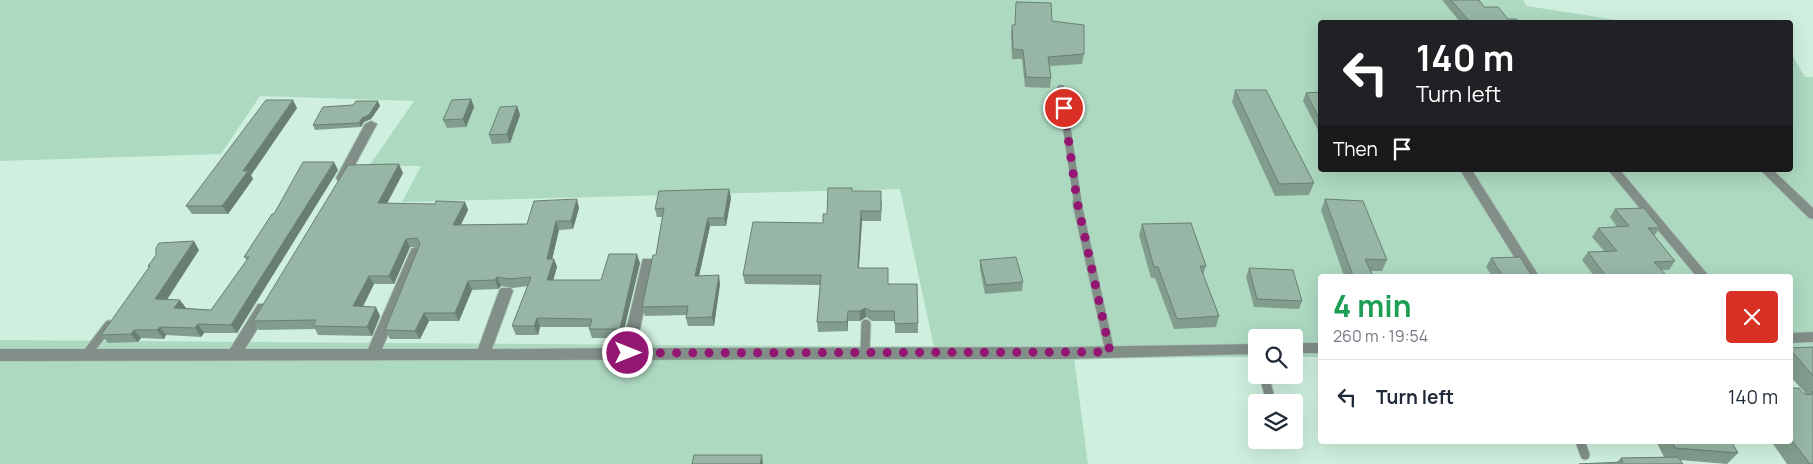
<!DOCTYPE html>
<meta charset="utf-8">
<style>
:root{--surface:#fff;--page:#f2f2f3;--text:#1f2937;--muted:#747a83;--line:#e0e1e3}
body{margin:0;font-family:Manrope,sans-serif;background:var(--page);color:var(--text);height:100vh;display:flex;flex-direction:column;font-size:19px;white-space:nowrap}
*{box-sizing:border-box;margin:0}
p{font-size:16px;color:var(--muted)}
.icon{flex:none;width:28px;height:28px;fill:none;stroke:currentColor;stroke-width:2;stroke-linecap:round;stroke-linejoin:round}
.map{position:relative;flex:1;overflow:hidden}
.panel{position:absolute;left:1318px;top:274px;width:475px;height:170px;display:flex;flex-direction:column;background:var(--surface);border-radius:5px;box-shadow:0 5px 20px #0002}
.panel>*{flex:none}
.guide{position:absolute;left:1318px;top:20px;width:475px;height:152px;border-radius:5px;box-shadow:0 5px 20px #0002;background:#202124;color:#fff;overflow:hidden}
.tools{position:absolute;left:1248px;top:329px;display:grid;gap:10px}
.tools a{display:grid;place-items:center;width:55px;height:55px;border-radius:5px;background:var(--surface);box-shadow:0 5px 20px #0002;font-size:25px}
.pin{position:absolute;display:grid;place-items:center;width:42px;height:42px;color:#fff;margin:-21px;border:2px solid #fff;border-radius:50%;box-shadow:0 1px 5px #0007}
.me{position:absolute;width:55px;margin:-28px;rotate:90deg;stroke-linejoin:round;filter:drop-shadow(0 0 4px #0008)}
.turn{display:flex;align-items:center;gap:18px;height:105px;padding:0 15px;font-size:22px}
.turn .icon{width:65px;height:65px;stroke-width:2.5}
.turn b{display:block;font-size:35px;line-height:42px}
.then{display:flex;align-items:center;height:48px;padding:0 15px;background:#0003;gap:10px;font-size:19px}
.round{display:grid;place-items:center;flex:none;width:52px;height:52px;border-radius:5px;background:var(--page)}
.summary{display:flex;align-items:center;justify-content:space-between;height:85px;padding:0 15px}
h1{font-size:30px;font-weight:700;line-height:38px;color:#1e9e55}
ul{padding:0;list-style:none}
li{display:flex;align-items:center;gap:15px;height:75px;padding:0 15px;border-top:1px solid var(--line)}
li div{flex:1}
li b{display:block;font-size:19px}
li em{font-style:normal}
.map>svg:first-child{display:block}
.green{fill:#add9c1}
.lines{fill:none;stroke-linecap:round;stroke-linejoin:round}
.lane-far1-casing{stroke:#adcbbb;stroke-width:9}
.lane-casing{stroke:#adcbbb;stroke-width:11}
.street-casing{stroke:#adcbbb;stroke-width:2}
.lane-far1{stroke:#828f88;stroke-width:8}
.lane{stroke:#828f88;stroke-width:9}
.street{fill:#828f88;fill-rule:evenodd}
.wall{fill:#829d8e}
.shaded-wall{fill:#6a7f74}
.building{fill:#97b6a5;stroke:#6a7f74}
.route{stroke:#921672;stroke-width:9;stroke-dasharray:0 16.2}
</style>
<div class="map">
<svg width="1813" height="464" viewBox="0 0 1813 464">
<rect width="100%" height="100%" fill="#cff0de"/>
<polygon class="green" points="0,0 1523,0 1527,6 1629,22 1320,22 1320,170 1790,170 1790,51 1805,77 1813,77 1813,356 1790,356 1790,276 1320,276 1320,357 1294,357 1294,338 1256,338 1256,357 1074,358 1088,464 0,464 0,340 934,347 900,189 402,202 421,166 369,166 414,101 260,96 221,154 0,161"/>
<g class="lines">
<defs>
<polyline id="lane-far1" points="1061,89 1078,204"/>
<g id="lane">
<polyline points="1077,203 1110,352"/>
<polyline points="865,353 866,324"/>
<polyline points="86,355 109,325"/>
<polyline points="1264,375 1271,402"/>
<polyline points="1580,441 1585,455"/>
</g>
<g id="street">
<polygon points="371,121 377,124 348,178 342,182 338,181 336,178 365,124"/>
<polygon points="1460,170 1472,170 1539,276 1526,276"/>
<polygon points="1608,170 1620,170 1709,276 1696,276"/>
<polygon points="1760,170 1773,170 1813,208 1813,219 1809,218"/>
<polygon points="416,247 421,249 422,252 382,349 478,349 499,291 501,288 511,288 513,291 492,349 622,348 642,262 643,259 653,259 654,262 636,348 1065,347 1256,344 1256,354 1065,359 0,361 0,349 230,349 258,304 268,304 270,308 245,349 368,349 410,252 411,249"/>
<polygon points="1813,332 1813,342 1790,343 1790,333"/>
<rect x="1294" y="343" width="26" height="10"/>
</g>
</defs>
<use href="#lane-far1" class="lane-far1-casing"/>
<use href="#lane" class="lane-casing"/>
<use href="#street" class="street-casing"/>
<use href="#lane-far1" class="lane-far1"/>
<use href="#lane" class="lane"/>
<use href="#street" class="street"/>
</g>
<g class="wall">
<polygon points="1442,0 1479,0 1484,7 1508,19 1520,22 1460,22"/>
<polygon points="1052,21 1084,54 1082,64 1050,66 1051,78 1050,88 1025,87 1022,59 1012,59 1011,34 1012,25"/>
<polygon points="1235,90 1314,183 1309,195 1275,196 1232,102"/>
<polygon points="1320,92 1320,134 1303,101 1306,93"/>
<polygon points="471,99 474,107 466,127 447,128 443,120"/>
<polygon points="380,106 371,119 364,122 361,127 315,130 313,125"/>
<polygon points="517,106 520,115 510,143 492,144 489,135"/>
<polygon points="297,108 251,175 253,179 228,214 192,214 186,206"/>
<polygon points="338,170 237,333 204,333 201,337 166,335 164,339 141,338 138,342 108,343 101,335 149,268 148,266 199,250 167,300 186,308 211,310 247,260 244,257 274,214"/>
<polygon points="403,173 387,204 435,204 465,202 468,210 461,225 527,224 579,208 573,229 559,230 552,259 554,259 557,267 553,280 601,280 640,263 622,338 592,338 589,329 589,327 540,327 538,335 516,335 512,326 528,286 513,288 501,286 498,289 472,290 459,321 429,321 420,339 390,339 385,330 418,247 410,247 394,284 374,284 363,307 380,316 372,336 318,335 315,329 259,330 253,321"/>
<polygon points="729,189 731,198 726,226 710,226 699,276 720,284 714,326 688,326 686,318 687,315 645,316 642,307 656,255 662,217 657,217 655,209"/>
<polygon points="1325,199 1387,260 1382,271 1371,271 1373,276 1344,276 1321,210"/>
<polygon points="882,201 881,221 862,221 859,268 888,284 918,323 918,333 895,333 895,321 872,321 866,317 860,321 848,321 848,331 818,332 817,322 820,285 745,284 743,275 823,223 827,214"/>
<polygon points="1615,209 1660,228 1654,236 1675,261 1669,270 1661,270 1667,276 1594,276 1582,260 1588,252 1604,251 1592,237 1598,228 1617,227 1610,217"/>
<polygon points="1142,224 1206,266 1203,275 1219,316 1216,327 1174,329 1155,278 1151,278 1139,235"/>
<polygon points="1491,258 1532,276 1492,276 1486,267"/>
<polygon points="980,260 1023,282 1022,291 985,294 980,269"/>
<polygon points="1249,268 1302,301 1299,309 1254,307 1246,277"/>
<polygon points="1813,347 1813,464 1787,464 1771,441 1790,441 1790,388 1806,394 1790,376 1790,348"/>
<polygon points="1656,441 1731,441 1738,453 1727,464 1680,460 1617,462 1621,458 1664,457"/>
</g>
<g class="shaded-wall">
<polygon points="471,99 474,107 466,127 463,119"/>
<polygon points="293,100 297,108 251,175 253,179 228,214 222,206 243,171"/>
<polygon points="378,101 380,106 371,119 364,122 361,127 359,123 362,118"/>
<polygon points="517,106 520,115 510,143 507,134"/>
<polygon points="334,162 338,170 237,333 231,325"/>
<polygon points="399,164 403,173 382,212 378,203"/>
<polygon points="729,189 731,198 726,226 724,218"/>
<polygon points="577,199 579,208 573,229 571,221"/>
<polygon points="465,202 468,210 456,234 453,225"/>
<polygon points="861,211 862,221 858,278 858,268"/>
<polygon points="708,218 710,226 697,285 695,276"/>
<polygon points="556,221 559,230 550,268 547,259"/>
<polygon points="406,239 410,247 394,284 389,276"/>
<polygon points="194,241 199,250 161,308 155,299"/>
<polygon points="637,254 640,263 622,338 620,329"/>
<polygon points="554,259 557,267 551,288 547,280"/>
<polygon points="719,275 720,284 714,326 712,317"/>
<polygon points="369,276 374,284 358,315 353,306"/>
<polygon points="497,277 501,286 498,289 495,280"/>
<polygon points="468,281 472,290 459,321 455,313"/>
<polygon points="180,300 186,308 174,308"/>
<polygon points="376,307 380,316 372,336 367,327"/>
<polygon points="865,308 866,317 860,321 860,311"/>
<polygon points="848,311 848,331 847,322"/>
<polygon points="424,313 429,321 420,339 415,331"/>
<polygon points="537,318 540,327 538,335 534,326"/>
<polygon points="198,324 204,333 201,337 195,328"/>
<polygon points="160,327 166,335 164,339 157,330"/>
<polygon points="134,330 141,338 138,342 131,334"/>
<polygon points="762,455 763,464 760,464"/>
</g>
<g class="building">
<polygon points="1451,0 1479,0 1484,7 1498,7 1508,19 1516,19 1520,22 1470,22"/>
<polygon points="1016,2 1051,3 1052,21 1084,25 1084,54 1048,57 1051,78 1026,77 1023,50 1013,49 1012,25 1015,25"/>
<polygon points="1235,90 1266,90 1314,183 1279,184"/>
<polygon points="1320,92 1320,120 1306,93"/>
<polygon points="471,99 463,119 443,120 452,100"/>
<polygon points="266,100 293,100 243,171 248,171 222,206 186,206"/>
<polygon points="356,101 378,101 369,115 362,118 359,123 313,125 323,107 353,105"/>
<polygon points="517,106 507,134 489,135 500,107"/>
<polygon points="303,162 334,162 231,325 198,324 195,328 160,327 157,330 134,330 131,334 101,335 150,266 148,266 156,255 156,248 159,243 194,241 155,299 180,300 174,308 211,310 249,257 244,257 272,214 274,214"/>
<polygon points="399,164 378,203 435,204 436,201 465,202 453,225 527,224 534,201 577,199 571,221 556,221 547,259 554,259 547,280 601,280 609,254 637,254 620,329 589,329 592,319 537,318 534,326 512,326 531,277 509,279 497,277 495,280 468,281 455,313 424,313 415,331 385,330 420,244 417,238 406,239 389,276 369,276 353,306 376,307 367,327 313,326 316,320 253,321 348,165"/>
<polygon points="828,188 852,188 852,191 881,191 881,211 861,211 858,268 888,268 888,284 917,284 918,323 895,324 894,311 871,311 865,308 860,311 848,311 847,322 817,322 821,275 743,275 753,222 823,223 823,214 827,214"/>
<polygon points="729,189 724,218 708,218 695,276 719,275 712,317 686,318 688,306 642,307 653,255 656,255 664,208 655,209 659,191"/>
<polygon points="1325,199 1363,201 1387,260 1365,259 1373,276 1353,276"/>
<polygon points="1644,208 1660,228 1648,228 1675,261 1654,262 1667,276 1606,276 1588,252 1617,251 1598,228 1629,226 1615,209"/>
<polygon points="1191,223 1206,266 1200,266 1219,316 1177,319 1158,267 1154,267 1142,224"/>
<polygon points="1016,257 1023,282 986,285 980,260"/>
<polygon points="1520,257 1532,276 1503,276 1491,258"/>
<polygon points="1249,268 1293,270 1302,301 1257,299"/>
<polygon points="1813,347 1813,376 1790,349 1790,348"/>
<polygon points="1790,388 1799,388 1803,393 1808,395 1812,394 1813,391 1813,464 1810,464 1790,438"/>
<polygon points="1672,441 1731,441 1738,453 1675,448"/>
<polygon points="694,455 762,455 760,464 692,464"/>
<polygon points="1678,457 1683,464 1579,464 1623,462 1621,458"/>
</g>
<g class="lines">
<polyline class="route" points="628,353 1110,352 1077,201 1064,108"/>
</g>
</svg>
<div class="tools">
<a><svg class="icon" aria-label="search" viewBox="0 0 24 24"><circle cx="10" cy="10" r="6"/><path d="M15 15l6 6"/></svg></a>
<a><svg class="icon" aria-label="layers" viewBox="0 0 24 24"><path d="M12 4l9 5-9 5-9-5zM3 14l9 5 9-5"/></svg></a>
</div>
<div class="pin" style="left:1064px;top:108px;background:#d93025"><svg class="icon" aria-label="arrive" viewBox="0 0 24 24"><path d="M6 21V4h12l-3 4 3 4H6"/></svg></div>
<svg class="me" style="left:628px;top:353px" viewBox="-20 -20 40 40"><circle r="17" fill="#921672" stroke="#fff" stroke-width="3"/><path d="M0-11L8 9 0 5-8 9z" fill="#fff"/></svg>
<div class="guide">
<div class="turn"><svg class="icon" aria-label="left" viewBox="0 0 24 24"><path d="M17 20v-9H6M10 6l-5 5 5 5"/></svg><div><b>140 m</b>Turn left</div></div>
<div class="then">Then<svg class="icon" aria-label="arrive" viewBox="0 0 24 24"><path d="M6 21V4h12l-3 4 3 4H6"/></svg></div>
</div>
<section class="panel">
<div class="summary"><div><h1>4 min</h1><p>260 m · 19:54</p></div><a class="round" style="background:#d93025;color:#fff"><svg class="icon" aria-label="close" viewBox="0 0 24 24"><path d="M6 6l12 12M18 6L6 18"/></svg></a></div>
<ul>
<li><svg class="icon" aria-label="left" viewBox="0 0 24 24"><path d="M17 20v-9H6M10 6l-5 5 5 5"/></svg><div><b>Turn left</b></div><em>140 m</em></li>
</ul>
</section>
</div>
